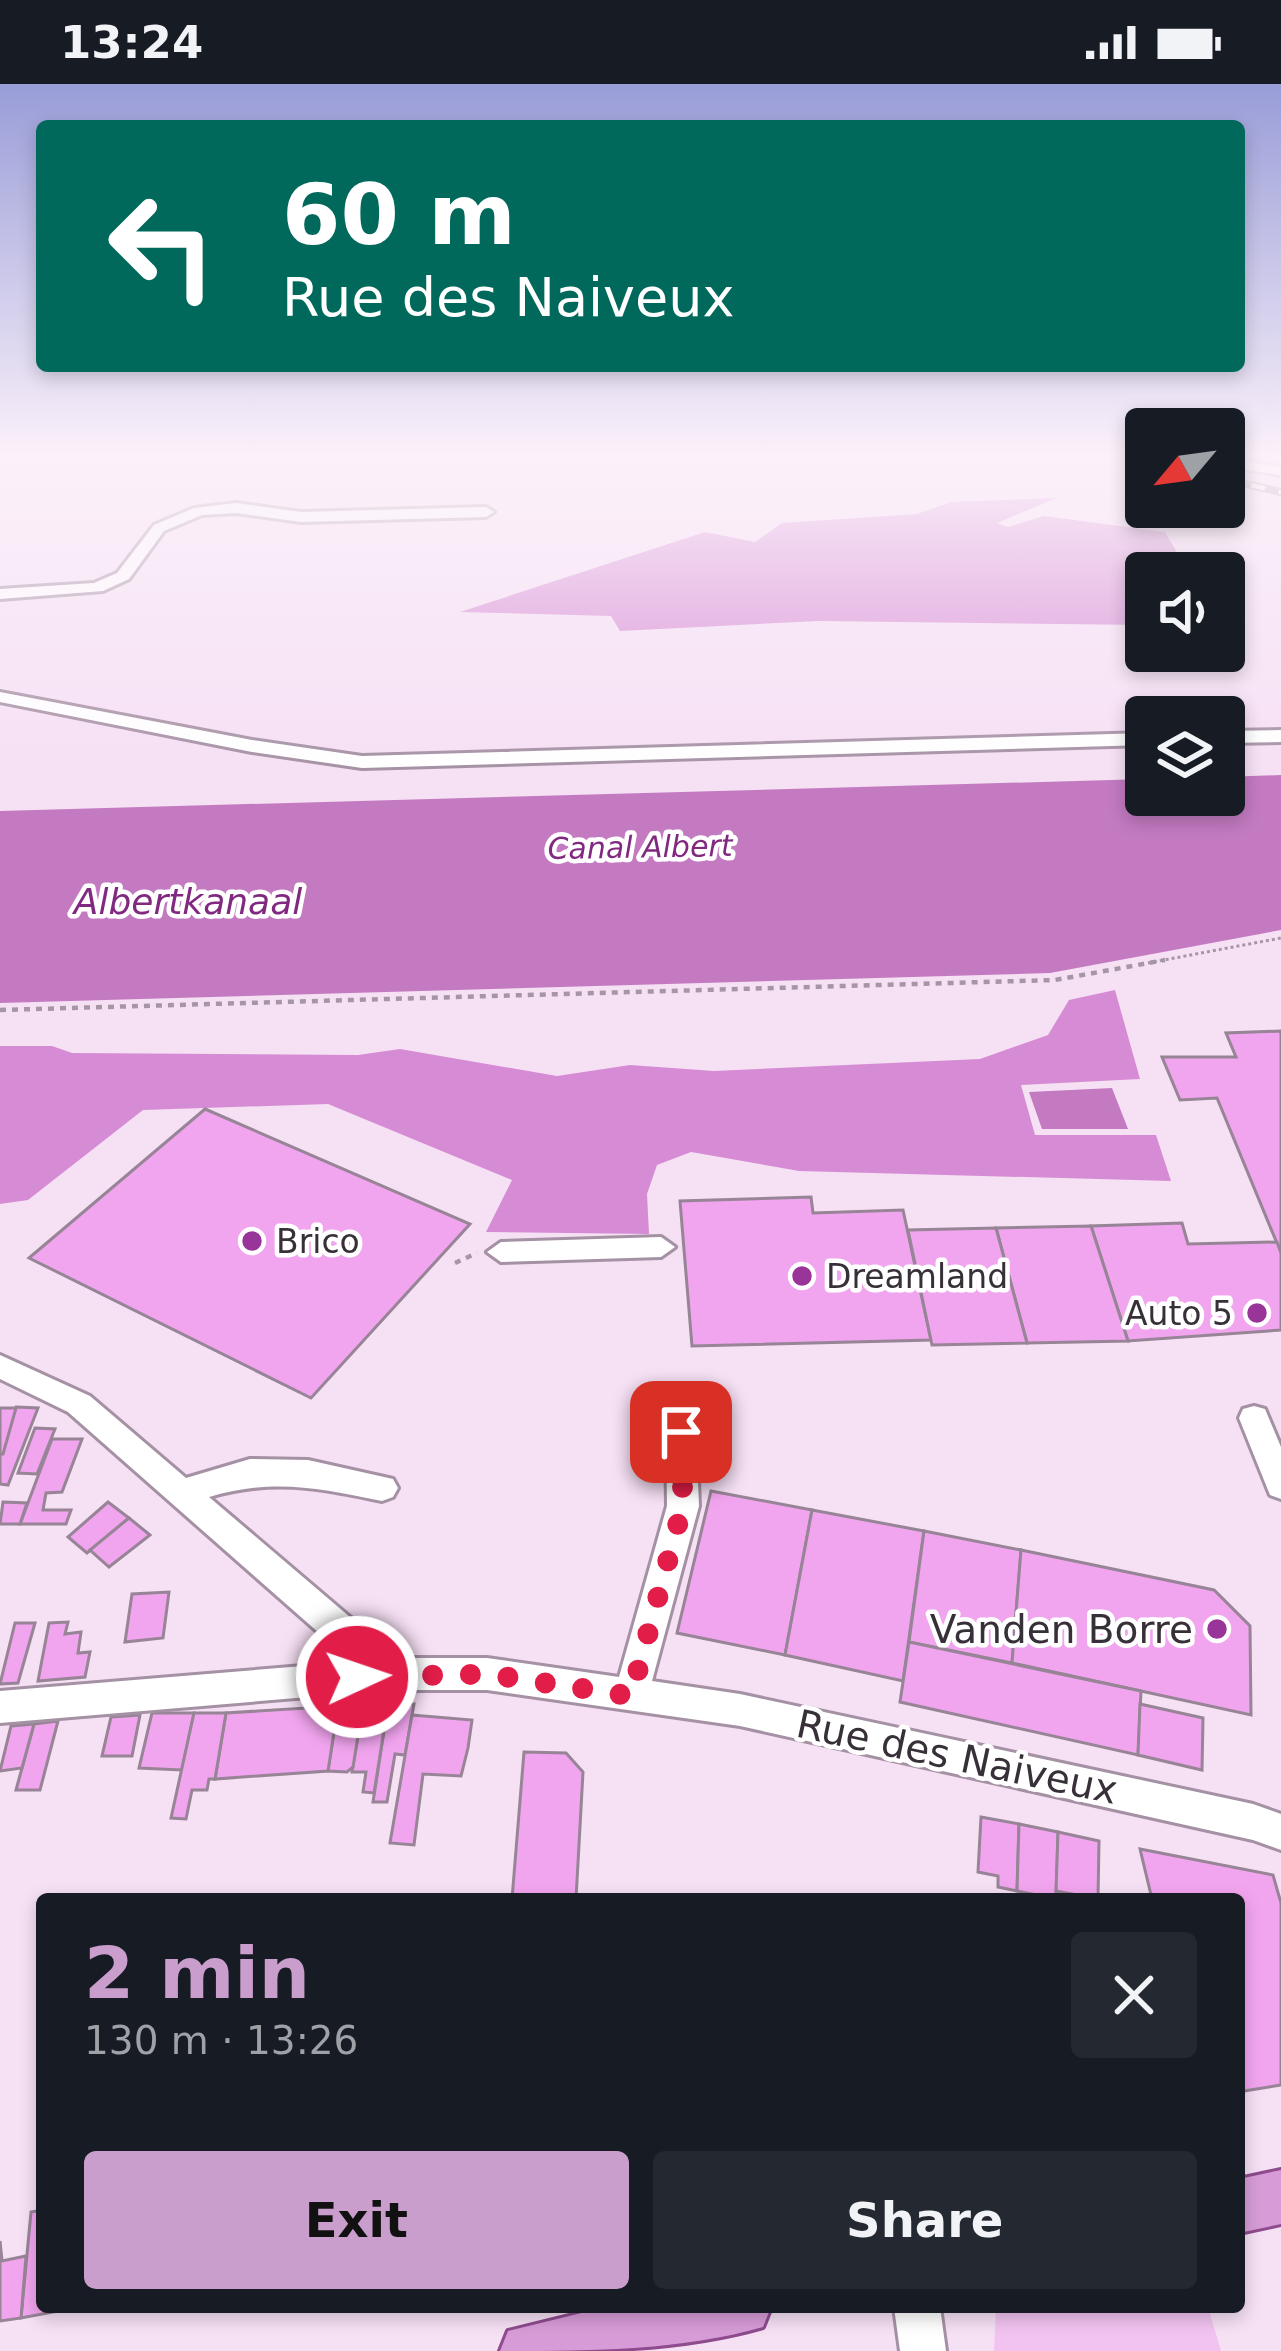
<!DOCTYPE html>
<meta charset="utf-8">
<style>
:root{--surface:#171b24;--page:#242831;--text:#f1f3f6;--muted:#9ea1a6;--accent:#c99dcc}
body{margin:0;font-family:"DejaVu Sans",sans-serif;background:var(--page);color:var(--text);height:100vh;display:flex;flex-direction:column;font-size:45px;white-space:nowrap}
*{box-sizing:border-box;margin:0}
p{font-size:39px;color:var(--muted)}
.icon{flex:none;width:66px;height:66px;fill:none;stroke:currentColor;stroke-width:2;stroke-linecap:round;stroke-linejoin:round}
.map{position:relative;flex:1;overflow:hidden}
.side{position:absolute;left:36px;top:1809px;width:1209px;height:420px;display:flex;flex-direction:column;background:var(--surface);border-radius:12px;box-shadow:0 6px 18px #0003}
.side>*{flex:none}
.guide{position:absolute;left:36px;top:36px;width:1209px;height:252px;border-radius:12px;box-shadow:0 6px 18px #0003;background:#00695c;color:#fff;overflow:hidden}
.needle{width:78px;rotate:241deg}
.controls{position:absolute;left:1125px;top:324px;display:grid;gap:24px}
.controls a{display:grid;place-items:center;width:120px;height:120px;border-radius:12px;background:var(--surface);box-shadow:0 6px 18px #0003;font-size:60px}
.pin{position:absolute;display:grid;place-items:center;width:102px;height:102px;color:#fff;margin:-51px;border-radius:24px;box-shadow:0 6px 18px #0006}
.me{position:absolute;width:132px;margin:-66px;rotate:87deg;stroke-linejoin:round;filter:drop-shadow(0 0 9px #0008)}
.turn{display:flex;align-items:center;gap:42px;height:252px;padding:0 48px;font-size:54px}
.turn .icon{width:156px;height:156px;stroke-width:2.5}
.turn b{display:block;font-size:84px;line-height:102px}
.round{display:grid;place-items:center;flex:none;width:126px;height:126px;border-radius:12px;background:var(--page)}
.overview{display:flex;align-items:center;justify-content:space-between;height:204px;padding:0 48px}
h1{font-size:72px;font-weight:800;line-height:90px;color:var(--accent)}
.action{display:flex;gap:24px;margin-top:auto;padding:24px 48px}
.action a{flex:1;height:138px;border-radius:12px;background:var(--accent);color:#111;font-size:48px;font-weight:800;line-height:138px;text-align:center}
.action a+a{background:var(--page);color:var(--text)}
.status{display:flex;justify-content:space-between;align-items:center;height:84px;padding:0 60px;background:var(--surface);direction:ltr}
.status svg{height:33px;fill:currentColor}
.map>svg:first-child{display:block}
.green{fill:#f2c3f0}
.forest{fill:#d68cd4}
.water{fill:#c37ac1}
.building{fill:#f2a5ef;stroke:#978496;stroke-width:3}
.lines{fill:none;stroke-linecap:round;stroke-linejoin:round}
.minor-casing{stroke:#a591a4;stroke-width:6}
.major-casing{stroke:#8e4b8e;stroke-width:6}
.path-far1{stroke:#a696a5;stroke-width:3;stroke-dasharray:3 3;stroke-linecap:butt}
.path{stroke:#a696a5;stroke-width:4.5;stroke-dasharray:6 6;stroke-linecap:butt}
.minor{fill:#fff;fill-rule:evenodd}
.major{fill:#d79cd7;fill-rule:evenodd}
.rail-casing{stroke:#817380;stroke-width:8}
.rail{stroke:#fff;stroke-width:4.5;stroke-dasharray:14;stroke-linecap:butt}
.route{stroke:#e11d48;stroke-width:21;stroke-dasharray:0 37.8}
.poi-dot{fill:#993499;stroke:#fff;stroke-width:4.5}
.labels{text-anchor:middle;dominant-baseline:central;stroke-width:9;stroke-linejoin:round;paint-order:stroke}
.far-water-label{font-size:30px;font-style:italic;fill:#812980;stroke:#fff}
.poi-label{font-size:33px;fill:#383038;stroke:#fff;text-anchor:start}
.water-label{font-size:36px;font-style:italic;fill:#812980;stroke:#fff}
.near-poi-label{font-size:39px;fill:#383038;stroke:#fff;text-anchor:end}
.near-street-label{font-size:39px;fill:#383038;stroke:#fff}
</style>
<div class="status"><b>13:24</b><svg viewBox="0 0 49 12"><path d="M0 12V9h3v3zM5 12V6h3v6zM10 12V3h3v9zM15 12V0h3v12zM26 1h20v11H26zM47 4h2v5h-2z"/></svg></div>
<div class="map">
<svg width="1281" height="2267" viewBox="0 0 1281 2267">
<rect width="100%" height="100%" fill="#f6e0f4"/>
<polygon class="green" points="996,2223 1208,2223 1221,2267 994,2267"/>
<g class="forest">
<polygon points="1057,414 997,439 1008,443 1044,432 1165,448 1189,489 1146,489 1146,541 818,537 620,547 611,532 460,528 705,448 755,458 782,439 917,430 951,418"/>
<polygon points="1115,906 1140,995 1021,1001 1035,1051 1156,1051 1171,1097 799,1087 691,1068 657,1081 647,1110 649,1150 486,1148 512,1096 328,1020 143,1026 28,1116 0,1120 0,962 52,962 72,969 358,971 400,965 557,992 630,981 714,987 980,975 1048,951 1069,916"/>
</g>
<g class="water">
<polygon points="1281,691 1281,846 1050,889 0,919 0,727 1146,695 1146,711 1224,711 1224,693"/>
<polygon points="1112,1004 1128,1045 1042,1045 1029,1008"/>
</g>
<g class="building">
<polygon points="1281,947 1281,1169 1217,1014 1180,1016 1162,973 1236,973 1226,949"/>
<polygon points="205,1025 470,1140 311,1314 29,1174"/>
<polygon points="811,1113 813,1129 903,1126 931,1256 692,1262 680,1117"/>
<polygon points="1182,1139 1188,1160 1277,1158 1281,1169 1281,1246 1128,1257 1091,1142"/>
<polygon points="1091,1142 1128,1257 1027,1259 996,1144"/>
<polygon points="996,1144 1027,1259 932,1261 908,1146"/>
<polygon points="16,1323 38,1324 8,1401 0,1400 0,1370"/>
<polygon points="0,1324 16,1324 3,1370 0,1370"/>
<polygon points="35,1344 55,1345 37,1390 18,1389"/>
<polygon points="52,1355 82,1355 62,1408 46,1409 43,1426 71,1426 66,1440 20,1440"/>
<polygon points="711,1407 812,1426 785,1571 677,1549"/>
<polygon points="3,1418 27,1419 20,1440 0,1440"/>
<polygon points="108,1418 129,1434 87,1469 68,1453"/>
<polygon points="812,1426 924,1447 903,1597 785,1571"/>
<polygon points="129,1434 150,1451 109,1483 90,1466"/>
<polygon points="924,1447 1021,1466 1012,1579 909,1558"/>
<polygon points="1021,1466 1214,1506 1250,1542 1251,1631 1012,1579"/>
<polygon points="169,1508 163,1554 125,1558 132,1510"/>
<polygon points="68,1538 65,1550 81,1548 78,1569 90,1568 85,1593 38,1597 49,1539"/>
<polygon points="15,1539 35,1539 18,1599 0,1600"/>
<polygon points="909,1558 1141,1607 1138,1671 900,1618"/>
<polygon points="414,1620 405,1671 395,1670 387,1718 373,1718 388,1621"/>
<polygon points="1140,1620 1203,1634 1202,1686 1138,1671"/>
<polygon points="363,1621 388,1621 374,1709 363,1708 366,1688 352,1688"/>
<polygon points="363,1621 353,1683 347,1688 328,1687 338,1622"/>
<polygon points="338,1622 328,1687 215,1695 226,1629"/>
<polygon points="152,1629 194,1629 182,1686 139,1684"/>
<polygon points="194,1629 226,1629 215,1695 209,1695 207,1706 192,1706 186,1735 171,1734"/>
<polygon points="140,1631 132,1672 102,1672 111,1633"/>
<polygon points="412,1631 472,1636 468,1664 461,1692 423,1690 414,1761 390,1759"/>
<polygon points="58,1637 40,1706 16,1706 34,1640"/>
<polygon points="34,1640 22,1684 0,1687 11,1642"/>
<polygon points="524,1668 566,1669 583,1688 576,1815 512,1815"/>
<polygon points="981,1733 1019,1740 1017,1807 998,1803 998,1792 978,1788"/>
<polygon points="1019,1740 1058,1748 1056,1815 1017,1807"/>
<polygon points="1058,1748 1099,1757 1098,1815 1056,1807"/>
<polygon points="1140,1765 1273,1791 1281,1819 1281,2001 1244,2007 1239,1994 1239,1815 1152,1815"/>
<polygon points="42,2126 42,2223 80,2223 21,2234 31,2128"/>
<polygon points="0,2157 2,2177 26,2172 21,2234 0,2237"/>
</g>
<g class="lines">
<defs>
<g id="minor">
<polygon points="1224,374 1281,383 1281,391 1224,382"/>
<polygon points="236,419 301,428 486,423 494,428 486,433 301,438 236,429 202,431 164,447 129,495 103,507 0,515 0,505 94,499 117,489 154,441 194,424"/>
<polygon points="0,608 252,656 362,672 1146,649 1146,661 362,684 252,668 0,618"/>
<polygon points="1281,646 1281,658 1224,659 1224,647"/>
<polygon points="661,1153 675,1163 661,1173 501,1178 487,1168 501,1158"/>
<path d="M0,1271L90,1312L186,1394L250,1375L308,1376L393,1395L398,1404L393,1413L382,1417C318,1404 273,1394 209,1413L398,1574H487L619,1593L667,1422L666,1348L670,1339L681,1336L692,1339L696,1348L699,1422L652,1597L740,1610L1253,1720L1281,1730V1766L1253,1756L740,1642L487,1606H391L0,1639V1607L352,1578L68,1328L0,1295Z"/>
<polygon points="1254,1322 1265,1325 1281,1363 1281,1415 1270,1411 1239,1334 1243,1325"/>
<polygon points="894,2223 940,2223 946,2267 900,2267"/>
</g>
<g id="major">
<polygon points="1281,2086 1281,2140 1239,2149 1239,2095"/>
<path d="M606,2223H771L763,2243C680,2267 587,2267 500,2267L508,2247Z"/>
</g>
</defs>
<use href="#minor" class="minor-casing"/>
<use href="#major" class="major-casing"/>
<polyline class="path-far1" points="1148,879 1281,854"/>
<g class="path">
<polyline points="0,926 1055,896 1165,876"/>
<polyline points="455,1179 477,1169"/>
</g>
<use href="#minor" class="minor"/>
<use href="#major" class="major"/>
<defs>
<g id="rail">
<polyline points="1119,370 1146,376"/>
<polyline points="1224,395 1281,408"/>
</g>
</defs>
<use href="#rail" class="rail-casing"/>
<use href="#rail" class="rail"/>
</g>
<linearGradient id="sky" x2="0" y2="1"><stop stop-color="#999dd8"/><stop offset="0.54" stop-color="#fbf1fa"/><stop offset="1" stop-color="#fbf1fa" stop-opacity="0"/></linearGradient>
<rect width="1281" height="687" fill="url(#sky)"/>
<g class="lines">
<polyline class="route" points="357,1593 487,1590 631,1612 683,1421 681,1348"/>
</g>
<g class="poi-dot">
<circle cx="252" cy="1157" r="12"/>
<circle cx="802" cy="1192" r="12"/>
<circle cx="1257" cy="1229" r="12"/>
<circle cx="1217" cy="1545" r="12"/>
</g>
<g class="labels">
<g class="far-water-label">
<text transform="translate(640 763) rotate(-1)">Canal Albert</text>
</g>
<g class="poi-label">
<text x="276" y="1157">Brico</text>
<text x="826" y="1192">Dreamland</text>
<text x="1233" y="1229" text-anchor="end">Auto 5</text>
</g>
<g class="water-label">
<text x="188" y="817">Albertkanaal</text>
</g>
<g class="near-poi-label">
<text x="1193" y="1545">Vanden Borre</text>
</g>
<g class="near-street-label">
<text transform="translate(957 1673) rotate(12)">Rue des Naiveux</text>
</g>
</g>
</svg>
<div class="controls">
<a><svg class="needle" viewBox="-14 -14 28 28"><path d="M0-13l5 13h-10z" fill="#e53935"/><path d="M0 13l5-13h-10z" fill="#9ea1a6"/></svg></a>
<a><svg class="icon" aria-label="sound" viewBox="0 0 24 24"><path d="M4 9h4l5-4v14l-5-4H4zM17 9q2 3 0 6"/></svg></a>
<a><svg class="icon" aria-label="layers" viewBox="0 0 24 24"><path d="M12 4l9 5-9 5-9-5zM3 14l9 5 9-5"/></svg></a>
</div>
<div class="pin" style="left:681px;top:1348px;background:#d93025"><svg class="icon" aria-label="arrive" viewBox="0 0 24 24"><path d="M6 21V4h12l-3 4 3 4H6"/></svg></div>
<svg class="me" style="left:357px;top:1593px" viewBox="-20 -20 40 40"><circle r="17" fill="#e11d48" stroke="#fff" stroke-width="3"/><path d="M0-11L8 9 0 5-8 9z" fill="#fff"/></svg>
<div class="guide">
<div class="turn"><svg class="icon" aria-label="left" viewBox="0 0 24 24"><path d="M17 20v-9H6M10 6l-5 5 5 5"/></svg><div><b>60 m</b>Rue des Naiveux</div></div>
</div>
<section class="side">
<div class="overview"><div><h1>2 min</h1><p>130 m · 13:26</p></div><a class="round"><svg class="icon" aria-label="close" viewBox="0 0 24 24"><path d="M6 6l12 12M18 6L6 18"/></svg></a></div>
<div class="action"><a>Exit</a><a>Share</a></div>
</section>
</div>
